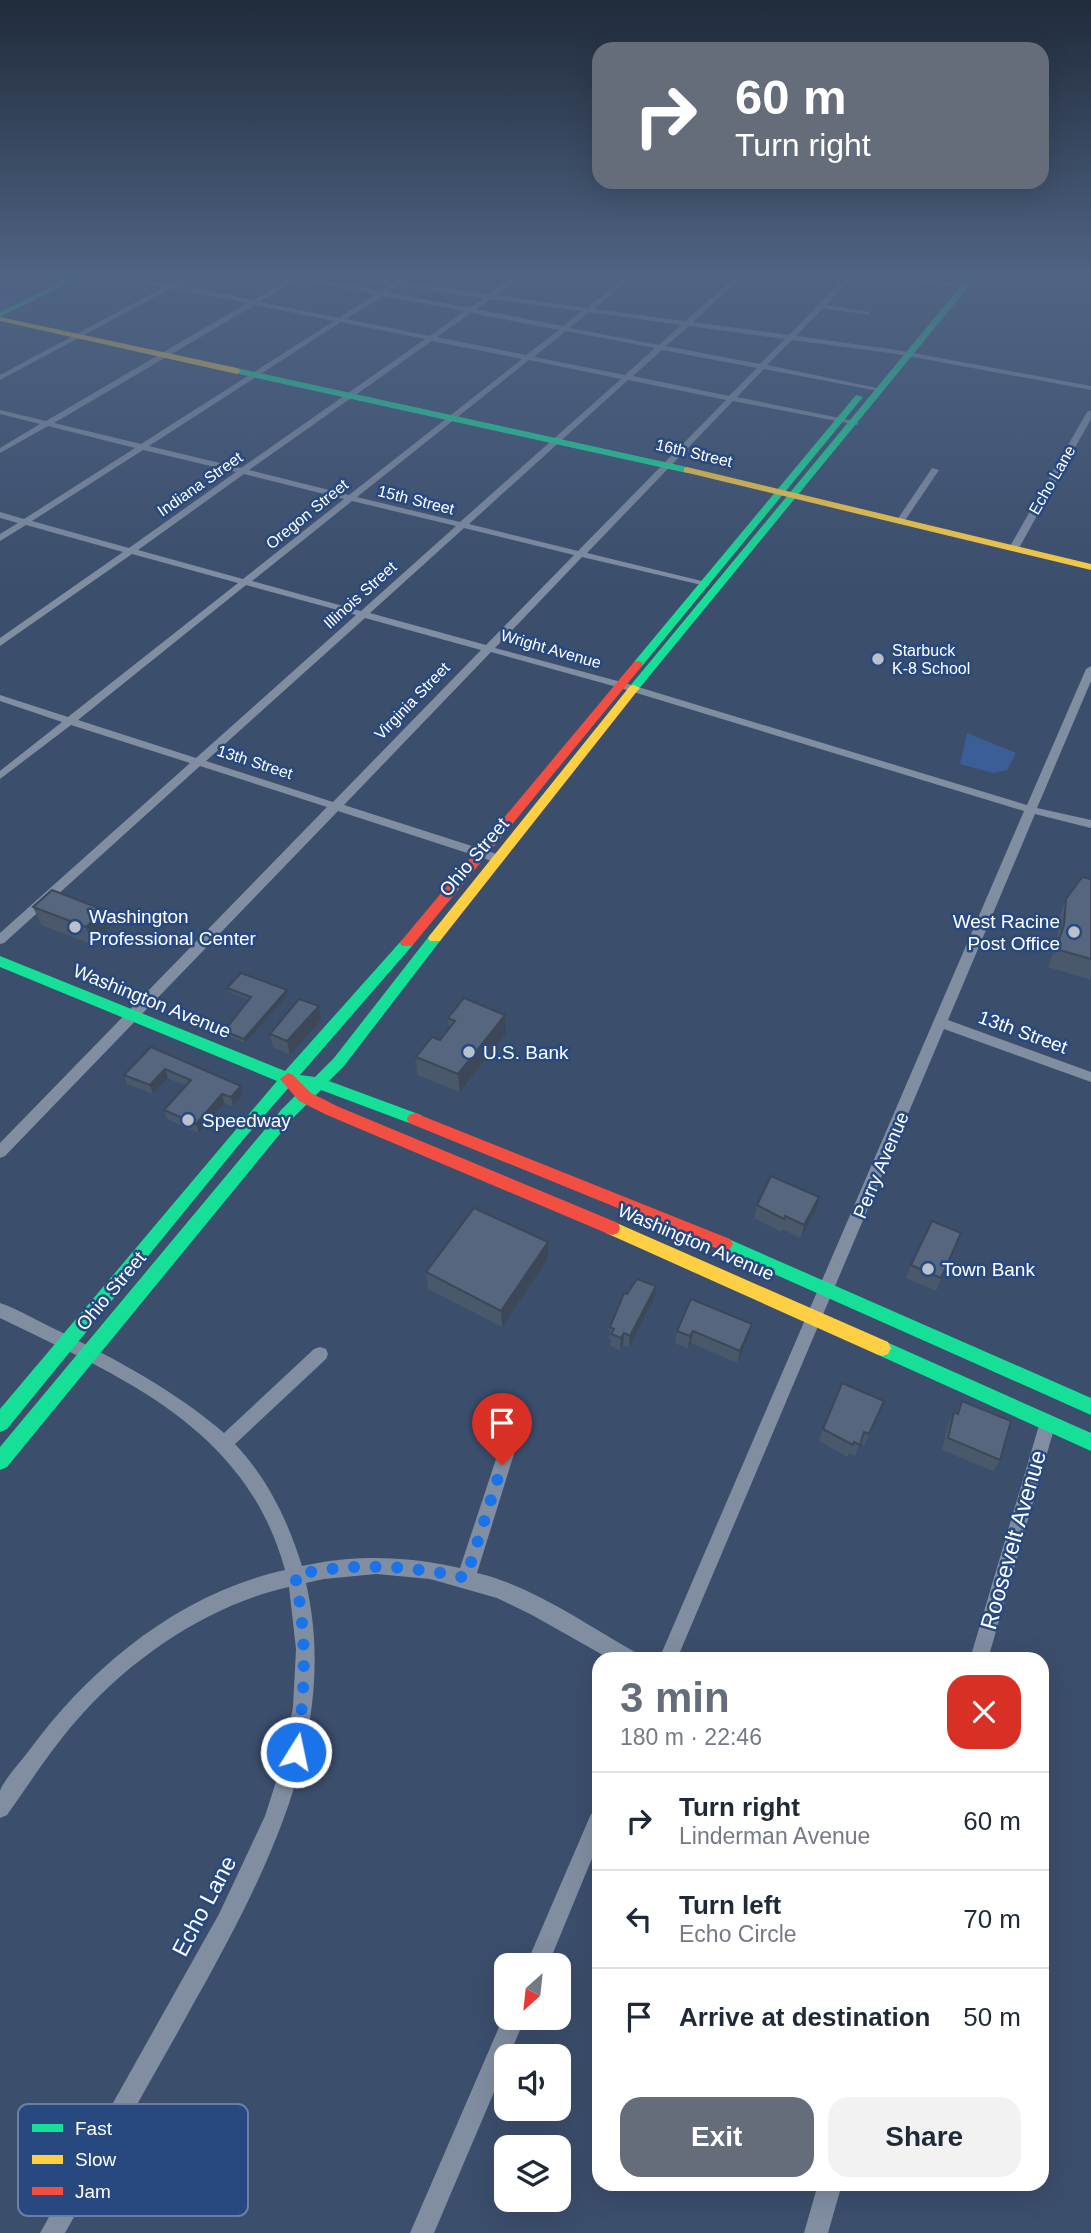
<!DOCTYPE html>
<meta charset="utf-8">
<style>
:root{--surface:#fff;--page:#f2f2f3;--text:#1f2937;--muted:#747a83;--line:#e0e1e3;--accent:#656d7a}
body{margin:0;font-family:Arial,sans-serif;background:var(--page);color:var(--text);height:100vh;display:flex;flex-direction:column;font-size:26px;white-space:nowrap}
*{box-sizing:border-box;margin:0}
p{font-size:23px;color:var(--muted)}
.icon{flex:none;width:38px;height:38px;fill:none;stroke:currentColor;stroke-width:2;stroke-linecap:round;stroke-linejoin:round}
.map{position:relative;flex:1;overflow:hidden}
.side{position:absolute;left:592px;top:1652px;width:457px;height:539px;display:flex;flex-direction:column;background:var(--surface);border-radius:21px;box-shadow:0 7px 28px #0002}
.side>*{flex:none}
.top-card{position:absolute;left:592px;top:42px;width:457px;height:147px;border-radius:21px;box-shadow:0 7px 28px #0002;background:#656d7a;color:#fff;overflow:hidden}
.needle{width:46px;rotate:207deg}
.buttons{position:absolute;left:494px;top:1953px;display:grid;gap:14px}
.buttons a{display:grid;place-items:center;width:77px;height:77px;border-radius:14px;background:var(--surface);box-shadow:0 7px 28px #0002;font-size:35px}
.pin{position:absolute;display:grid;place-items:center;width:60px;height:60px;color:#fff;margin:-72px -30px;border-radius:50% 50% 50% 0;rotate:-45deg;box-shadow:0 0 7px #0007}
.pin .icon{rotate:45deg}
.me{position:absolute;width:77px;margin:-38px;rotate:10deg;stroke-linejoin:round;filter:drop-shadow(0 0 5px #0008)}
.turn{display:flex;align-items:center;gap:24px;height:147px;padding:0 28px;font-size:32px}
.turn .icon{width:91px;height:91px;stroke-width:2.5}
.turn b{display:block;font-size:49px;line-height:60px}
.round{display:grid;place-items:center;flex:none;width:74px;height:74px;border-radius:21px;background:var(--page)}
.summary{display:flex;align-items:center;justify-content:space-between;height:119px;padding:0 28px}
h1{font-size:42px;font-weight:700;line-height:52px;color:var(--accent)}
.button{display:flex;gap:14px;margin-top:auto;padding:14px 28px}
.button a{flex:1;height:80px;border-radius:21px;background:var(--accent);color:#fff;font-size:28px;font-weight:700;line-height:80px;text-align:center}
.button a+a{background:var(--page);color:var(--text)}
ul{padding:0;list-style:none}
li{display:flex;align-items:center;gap:21px;height:98px;padding:0 28px;border-top:2px solid var(--line)}
li div{flex:1}
li b{display:block;font-size:26px}
li em{font-style:normal}
.map>svg:first-child{display:block}
.green{fill:#3c5e97}
.lines{fill:none;stroke-linecap:round;stroke-linejoin:round}
.street{fill:#818ea2;fill-rule:evenodd}
.fast{fill:#16e098;fill-rule:evenodd}
.slow{fill:#ffcf43;fill-rule:evenodd}
.jam{fill:#f24e42;fill-rule:evenodd}
.wall{fill:#4a586c}
.shaded-wall{fill:#3c4758}
.building{fill:#56667e;stroke:#3c4758;stroke-width:2}
.route{stroke:#1a73e8;stroke-width:12;stroke-dasharray:0 21.6}
.poi-dot{fill:#bac1cc;stroke:#274980;stroke-width:2.5}
.labels{text-anchor:middle;dominant-baseline:central;stroke-width:5;stroke-linejoin:round;paint-order:stroke}
.far-street-label{font-size:16px;fill:#fff;stroke:#274980}
.far-poi-label{font-size:16px;fill:#fff;stroke:#274980;text-anchor:start}
.street-label{font-size:19px;fill:#fff;stroke:#274980}
.poi-label{font-size:19px;fill:#fff;stroke:#274980;text-anchor:start}
.near-street-label{font-size:23px;fill:#fff;stroke:#274980}
.key{fill:#274980;stroke:#6880a6;stroke-width:2}
.key-label{font-size:19px;fill:#fff}
</style>
<div class="map">
<svg width="1091" height="2233" viewBox="0 0 1091 2233">
<rect width="100%" height="100%" fill="#3b4e6c"/>
<g class="green">
<polygon points="0,275 71,275 0,310"/>
<polygon points="967,733 1016,753 1007,770 993,773 960,764"/>
</g>
<g class="lines">
<g class="street">
<path d="M113,275C131,274 150,284 168,283C177,283 184,275 194,275L177,285L253,300L291,278L283,275H304L303,276L380,291L390,285L329,275H344L395,282L406,275H413L403,283L488,294L516,275H523L496,295L587,308L628,275H635L594,309L685,321L737,275H744L693,322L789,335L848,275H854L826,305L869,312L871,315L823,308L796,336L897,350L1091,386V390L897,354L792,340L767,365L882,389L878,391L764,369L737,397L854,421L858,423L857,425L733,401L587,553L706,582V586L582,557L495,648L625,683L1027,805L1086,669L1091,666V681L1037,808L1091,820V828L1035,814L948,1020L1091,1072V1082L944,1029L677,1659H659L1024,811L617,687L491,652L344,805L503,856V862H495L338,811L5,1156L0,1158V1143L327,807L200,766L4,943L0,944V933L190,763L71,725L0,779V771L62,722L0,701V695L68,717L238,583L132,554L0,646V638L123,552L26,525L0,541V534L18,523L0,518V512L24,519L135,448L48,426L0,453V448L40,424L0,414V410L46,421L247,303L172,288L0,380V375L164,287ZM298,279L375,294L339,318L260,302ZM398,286L483,298L469,308L387,292ZM383,296L464,311L430,336L346,319ZM491,299L582,311L563,326L476,309ZM255,305L334,321L141,444L54,423ZM589,312L681,325L659,345L570,328ZM471,313L559,330L526,355L437,337ZM341,322L425,339L241,468L149,446ZM689,326L785,339L760,364L666,346ZM566,331L655,348L625,375L534,357ZM432,341L522,359L349,495L249,470ZM662,350L757,368L729,396L633,376ZM529,360L621,379L460,522L357,497ZM628,380L726,400L578,551L469,524ZM143,450L236,472L129,548L32,521ZM244,474L344,499L243,579L138,550ZM352,501L456,526L361,611L252,581ZM464,528L574,555L486,645L370,613ZM246,585L356,615L196,758L78,720ZM365,618L481,650L333,802L206,761Z"/>
<polygon points="872,275 888,275 968,286 965,288"/>
<polygon points="1091,410 1091,419 1019,548 1011,550 1009,548 1087,412"/>
<polygon points="932,468 939,470 904,522 898,522 897,520"/>
<path d="M0,1303C20,1310 39,1322 59,1331C117,1360 174,1390 224,1433L314,1349L320,1347L326,1349L328,1354L326,1359L235,1444C268,1479 288,1521 302,1566C355,1554 408,1556 460,1568L502,1441L504,1436L510,1433L516,1436L518,1441L477,1573C533,1586 585,1624 635,1652L637,1659H610L532,1615L497,1598L430,1579L376,1574L324,1579L306,1583C343,1744 254,1895 179,2030C141,2097 103,2165 65,2233H40L219,1914L265,1816L282,1763L293,1707L296,1649L289,1587C212,1604 137,1654 84,1712C55,1743 32,1780 7,1815L0,1818C0,1810 0,1799 0,1791C3,1781 21,1761 28,1752C90,1667 180,1593 285,1570C246,1427 121,1377 0,1318Z"/>
<polygon points="1048,1414 1054,1417 1056,1422 988,1659 970,1659 1040,1422 1042,1417"/>
<polygon points="598,1811 598,1844 548,1965 526,1965 591,1814"/>
<polygon points="506,2011 506,2018 525,2018 509,2056 506,2056 506,2064 434,2233 410,2233"/>
<polygon points="818,2184 842,2184 828,2233 804,2233"/>
</g>
<g class="fast">
<polygon points="75,275 84,275 0,317 0,312"/>
<polygon points="970,275 978,275 638,690 630,690 630,686"/>
<polygon points="237,368 687,467 692,470 687,473 234,373 234,369"/>
<polygon points="856,395 863,397 642,666 634,666 634,662"/>
<polygon points="435,933 442,938 440,941 344,1066 329,1081 421,1115 423,1119 421,1123 409,1123 321,1090 293,1118 7,1467 0,1470 0,1447 281,1110 304,1087 291,1085 242,1141 7,1429 0,1432 0,1409 277,1081 0,967 0,956 285,1071 402,940 412,940 414,943 412,946 300,1075 315,1077 334,1058 430,935"/>
<polygon points="724,1237 1091,1398 1091,1415 718,1249 715,1244 718,1239"/>
<polygon points="882,1340 1091,1433 1091,1451 876,1354 873,1348 876,1342"/>
</g>
<g class="slow">
<polygon points="0,317 237,368 241,371 237,374 0,321"/>
<polygon points="687,467 1091,564 1091,570 684,472 684,468"/>
<polygon points="634,685 640,688 638,690 440,941 430,941 428,938 430,935 630,686"/>
<polygon points="612,1221 888,1342 891,1348 888,1354 882,1356 876,1354 606,1233 604,1228 606,1223"/>
</g>
<g class="jam">
<polygon points="638,661 642,662 642,666 412,946 402,946 400,943 402,940 634,662"/>
<polygon points="288,1073 293,1075 311,1093 339,1107 618,1223 620,1228 618,1233 612,1235 606,1233 327,1115 299,1101 280,1079"/>
<polygon points="415,1113 730,1239 733,1244 730,1249 724,1251 718,1249 409,1123 407,1119 409,1115"/>
</g>
</g>
<g class="wall">
<polygon points="1091,879 1091,980 1048,967 1057,943 1059,917 1066,899"/>
<polygon points="33,907 110,928 93,945 41,925"/>
<polygon points="227,988 287,990 288,994 245,1043 225,1035 224,1031 249,1000 229,992"/>
<polygon points="319,1006 321,1020 290,1055 273,1047 270,1034"/>
<polygon points="505,1015 506,1033 460,1092 417,1075 416,1057 440,1040 449,1029 448,1018"/>
<polygon points="151,1047 243,1095 233,1106 224,1103 199,1133 167,1119 164,1110 186,1086 168,1078 153,1094 127,1084 124,1075"/>
<polygon points="757,1205 816,1210 801,1238 782,1229 781,1232 754,1218"/>
<polygon points="961,1233 936,1291 906,1278 911,1265"/>
<polygon points="548,1242 548,1259 502,1327 428,1289 426,1272"/>
<polygon points="656,1286 654,1299 629,1348 623,1345 620,1350 610,1346 611,1340 609,1340 610,1327 627,1294"/>
<polygon points="691,1299 749,1336 737,1363 691,1343 688,1349 675,1343 677,1331"/>
<polygon points="884,1401 864,1446 860,1444 855,1456 849,1453 848,1457 819,1441 823,1429"/>
<polygon points="962,1401 1000,1460 993,1471 942,1450 948,1424 954,1412 956,1413"/>
</g>
<g class="shaded-wall">
<polygon points="104,910 110,928 93,945 86,927"/>
<polygon points="287,990 288,994 245,1043 244,1039"/>
<polygon points="319,1006 321,1020 290,1055 287,1041"/>
<polygon points="505,1015 506,1033 460,1092 458,1074"/>
<polygon points="165,1069 168,1078 153,1094 150,1085"/>
<polygon points="241,1086 243,1095 233,1106 231,1097"/>
<polygon points="222,1094 224,1103 199,1133 196,1124"/>
<polygon points="819,1197 816,1210 801,1238 804,1225"/>
<polygon points="548,1242 548,1259 502,1327 501,1311"/>
<polygon points="656,1286 654,1299 629,1348 630,1336"/>
<polygon points="752,1324 749,1336 737,1363 740,1351"/>
<polygon points="693,1331 691,1343 688,1349 690,1336"/>
<polygon points="624,1333 623,1345 620,1350 621,1338"/>
</g>
<g class="building">
<polygon points="1082,877 1091,879 1091,959 1056,949 1064,925 1066,899"/>
<polygon points="52,890 104,910 86,927 33,907"/>
<polygon points="241,973 287,990 244,1039 224,1031 251,997 227,988"/>
<polygon points="464,998 505,1015 458,1074 416,1057 432,1037 440,1040 455,1021 448,1018"/>
<polygon points="299,999 319,1006 287,1041 270,1034"/>
<polygon points="151,1047 241,1086 231,1097 222,1094 196,1124 164,1110 191,1080 165,1069 150,1085 124,1075"/>
<polygon points="771,1176 819,1197 804,1225 785,1216 784,1219 757,1205"/>
<polygon points="474,1208 548,1242 501,1311 426,1272"/>
<polygon points="932,1221 961,1233 941,1278 911,1265"/>
<polygon points="637,1279 656,1286 630,1336 624,1333 621,1338 611,1334 614,1329 610,1327 624,1293 627,1294"/>
<polygon points="691,1299 752,1324 740,1351 693,1331 690,1336 677,1331"/>
<polygon points="842,1383 884,1401 869,1434 864,1432 860,1445 854,1442 853,1445 823,1429"/>
<polygon points="962,1401 1011,1421 1000,1460 948,1438 954,1412 958,1414"/>
</g>
<linearGradient id="sky" x2="0" y2="1"><stop stop-color="#202b3b"/><stop offset="0.47" stop-color="#4f6383"/><stop offset="1" stop-color="#4f6383" stop-opacity="0"/></linearGradient>
<rect width="1091" height="587" fill="url(#sky)"/>
<g class="lines">
<path class="route" d="M296,1752C306,1691 307,1635 295,1575C354,1562 408,1565 466,1578L502,1465"/>
</g>
<g class="poi-dot">
<circle cx="878" cy="659" r="7"/>
<circle cx="75" cy="927" r="7"/>
<circle cx="1074" cy="932" r="7"/>
<circle cx="469" cy="1052" r="7"/>
<circle cx="188" cy="1120" r="7"/>
<circle cx="928" cy="1269" r="7"/>
</g>
<g class="labels">
<g class="far-street-label">
<text transform="translate(694 453) rotate(13)">16th Street</text>
<text transform="translate(1052 480) rotate(-60)">Echo Lane</text>
<text transform="translate(200 484) rotate(-35)">Indiana Street</text>
<text transform="translate(416 500) rotate(14)">15th Street</text>
<text transform="translate(307 514) rotate(-39)">Oregon Street</text>
<text transform="translate(360 595) rotate(-42)">Illinois Street</text>
<text transform="translate(551 649) rotate(16)">Wright Avenue</text>
<text transform="translate(412 701) rotate(-46)">Virginia Street</text>
<text transform="translate(255 762) rotate(18)">13th Street</text>
</g>
<g class="far-poi-label">
<text x="892" y="650">Starbuck<tspan x="892" dy="18">K-8 School</tspan></text>
</g>
<g class="street-label">
<text transform="translate(474 857) rotate(-50)">Ohio Street</text>
<text transform="translate(152 1001) rotate(22)">Washington Avenue</text>
<text transform="translate(1023 1032) rotate(20)">13th Street</text>
<text transform="translate(881 1165) rotate(-67)">Perry Avenue</text>
<text transform="translate(696 1242) rotate(23)">Washington Avenue</text>
<text transform="translate(111 1291) rotate(-50)">Ohio Street</text>
</g>
<g class="poi-label">
<text x="89" y="916">Washington<tspan x="89" dy="22">Professional Center</tspan></text>
<text x="1060" y="921" text-anchor="end">West Racine<tspan x="1060" dy="22">Post Office</tspan></text>
<text x="483" y="1052">U.S. Bank</text>
<text x="202" y="1120">Speedway</text>
<text x="942" y="1269">Town Bank</text>
</g>
<g class="near-street-label">
<text transform="translate(1013 1540) rotate(-74)">Roosevelt Avenue</text>
<text transform="translate(204 1906) rotate(-62)">Echo Lane</text>
</g>
</g>
<rect x="18" y="2104" width="230" height="112" rx="10" class="key"/>
<rect x="32" y="2124" width="31" height="8" fill="#16e098"/>
<rect x="32" y="2155" width="31" height="9" fill="#ffcf43"/>
<rect x="32" y="2187" width="31" height="8" fill="#f24e42"/>
<g class="key-label">
<text x="75" y="2135">Fast</text>
<text x="75" y="2166">Slow</text>
<text x="75" y="2198">Jam</text>
</g>
</svg>
<div class="buttons">
<a><svg class="needle" viewBox="-14 -14 28 28"><path d="M0-13l5 13h-10z" fill="#e53935"/><path d="M0 13l5-13h-10z" fill="#747a83"/></svg></a>
<a><svg class="icon" aria-label="sound" viewBox="0 0 24 24"><path d="M4 9h4l5-4v14l-5-4H4zM17 9q2 3 0 6"/></svg></a>
<a><svg class="icon" aria-label="layers" viewBox="0 0 24 24"><path d="M12 4l9 5-9 5-9-5zM3 14l9 5 9-5"/></svg></a>
</div>
<div class="pin" style="left:502px;top:1465px;background:#d93025"><svg class="icon" aria-label="arrive" viewBox="0 0 24 24"><path d="M6 21V4h12l-3 4 3 4H6"/></svg></div>
<svg class="me" style="left:296px;top:1752px" viewBox="-20 -20 40 40"><circle r="17" fill="#1a73e8" stroke="#fff" stroke-width="3"/><path d="M0-11L8 9 0 5-8 9z" fill="#fff"/></svg>
<div class="top-card">
<div class="turn"><svg class="icon" aria-label="right" viewBox="0 0 24 24"><path d="M7 20v-9h11M14 6l5 5-5 5"/></svg><div><b>60 m</b>Turn right</div></div>
</div>
<section class="side">
<div class="summary"><div><h1>3 min</h1><p>180 m · 22:46</p></div><a class="round" style="background:#d93025;color:#fff"><svg class="icon" aria-label="close" viewBox="0 0 24 24"><path d="M6 6l12 12M18 6L6 18"/></svg></a></div>
<ul>
<li><svg class="icon" aria-label="right" viewBox="0 0 24 24"><path d="M7 20v-9h11M14 6l5 5-5 5"/></svg><div><b>Turn right</b><p>Linderman Avenue</p></div><em>60 m</em></li>
<li><svg class="icon" aria-label="left" viewBox="0 0 24 24"><path d="M17 20v-9H6M10 6l-5 5 5 5"/></svg><div><b>Turn left</b><p>Echo Circle</p></div><em>70 m</em></li>
<li><svg class="icon" aria-label="arrive" viewBox="0 0 24 24"><path d="M6 21V4h12l-3 4 3 4H6"/></svg><div><b>Arrive at destination</b></div><em>50 m</em></li>
</ul>
<div class="button"><a>Exit</a><a>Share</a></div>
</section>
</div>
